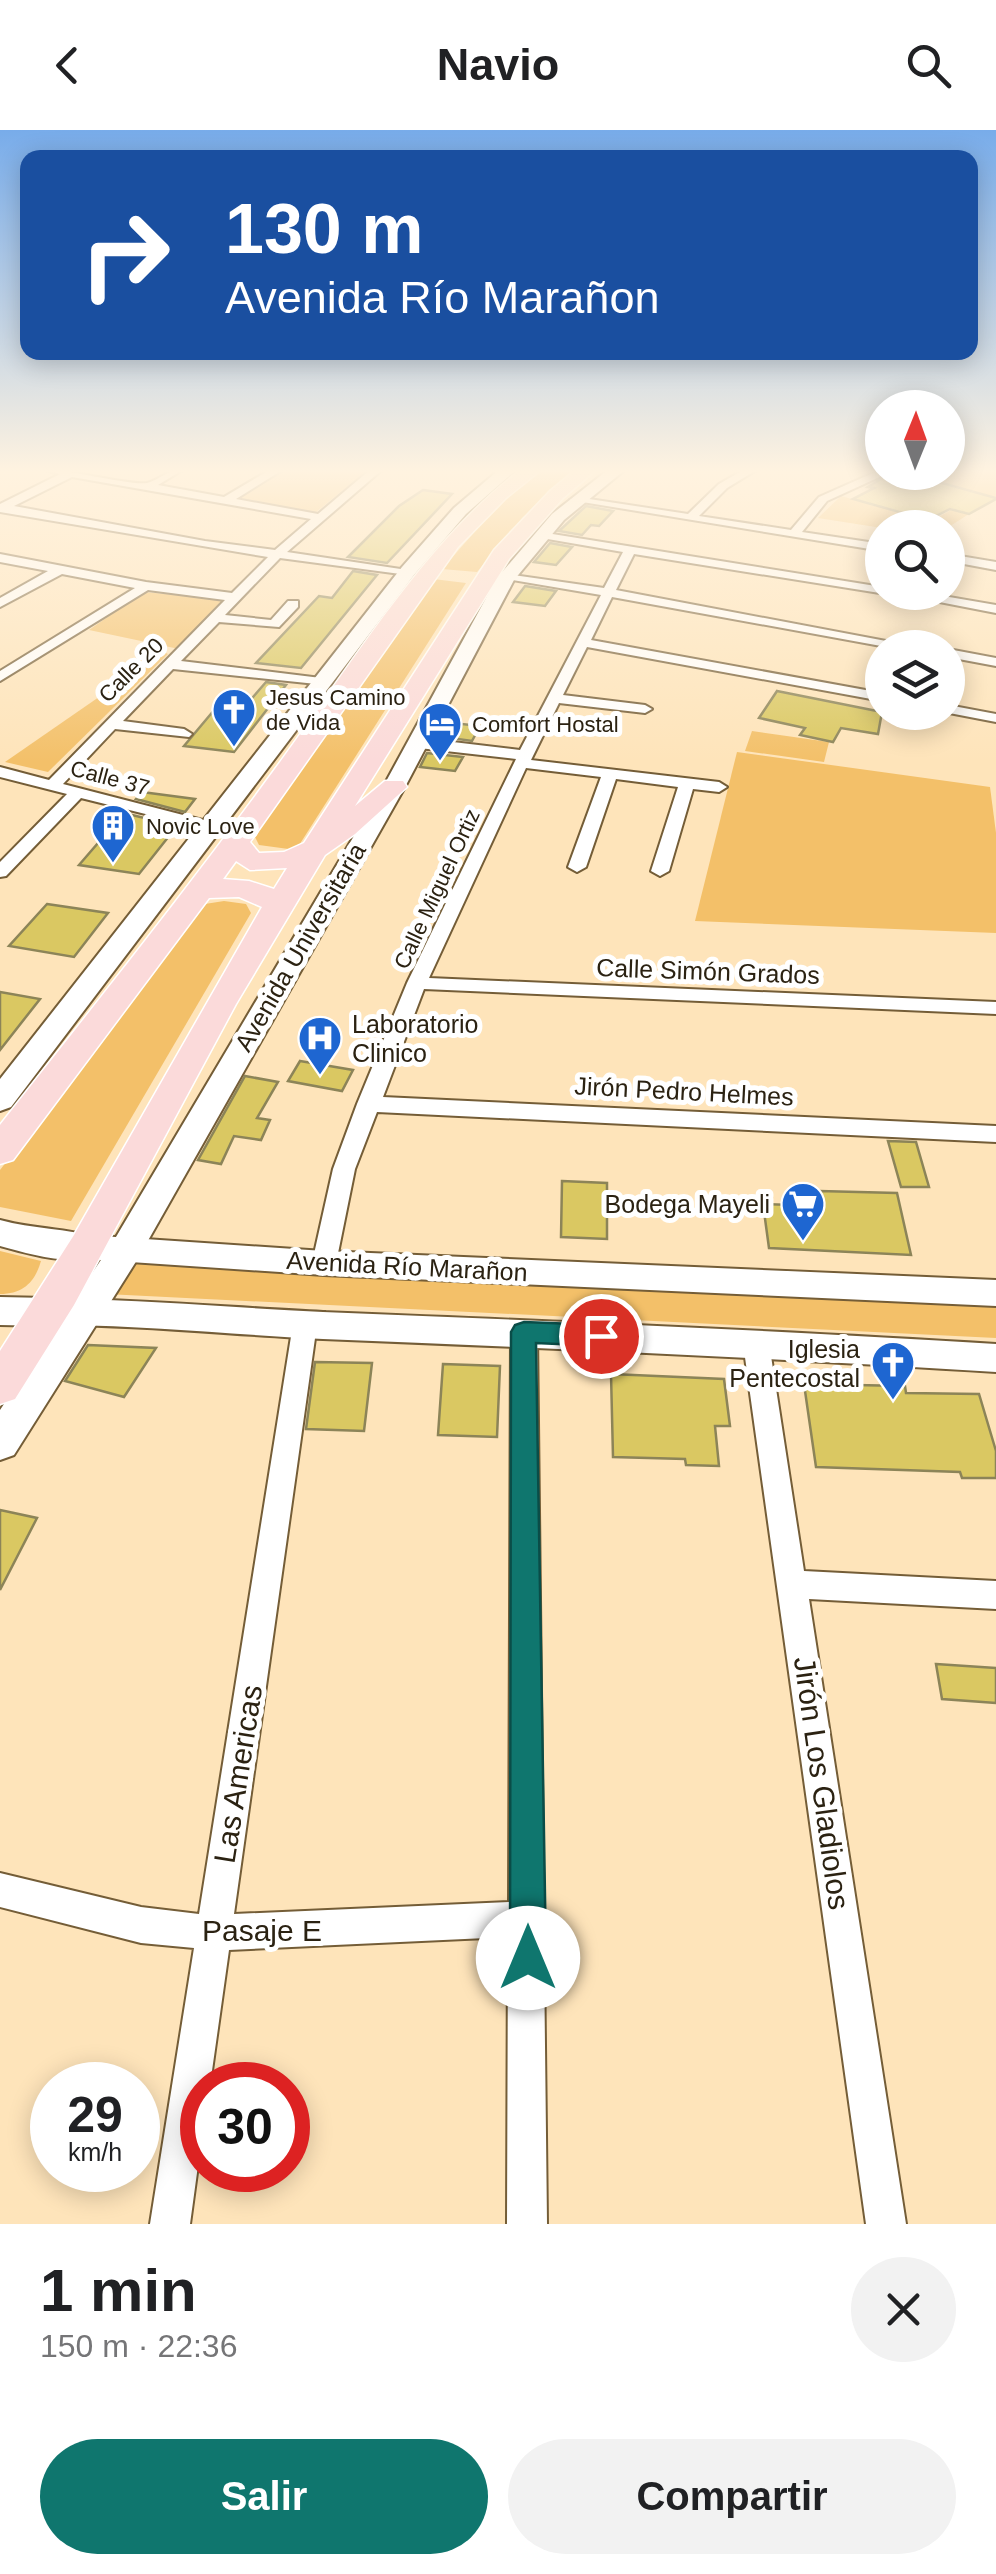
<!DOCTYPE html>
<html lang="es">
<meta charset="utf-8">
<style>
:root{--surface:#fff;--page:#f2f2f2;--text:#202124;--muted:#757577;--accent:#0f766e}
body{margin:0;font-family:Arial,sans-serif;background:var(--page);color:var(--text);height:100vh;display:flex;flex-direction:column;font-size:38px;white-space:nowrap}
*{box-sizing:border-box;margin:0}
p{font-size:32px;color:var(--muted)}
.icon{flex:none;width:55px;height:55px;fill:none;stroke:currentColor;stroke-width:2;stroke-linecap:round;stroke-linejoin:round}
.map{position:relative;height:2094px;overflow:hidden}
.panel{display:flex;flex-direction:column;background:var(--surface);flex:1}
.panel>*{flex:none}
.guide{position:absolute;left:20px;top:20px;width:958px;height:210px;border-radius:20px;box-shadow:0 5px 25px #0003;background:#1a4fa0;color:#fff;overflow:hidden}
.needle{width:65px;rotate:1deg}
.controls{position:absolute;left:865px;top:260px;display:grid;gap:20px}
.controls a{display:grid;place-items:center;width:100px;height:100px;border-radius:50%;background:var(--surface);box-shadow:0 5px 25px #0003;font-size:50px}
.speed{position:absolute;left:30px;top:1932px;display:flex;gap:20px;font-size:50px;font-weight:700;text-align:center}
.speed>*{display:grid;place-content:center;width:130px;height:130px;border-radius:50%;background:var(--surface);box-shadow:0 5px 25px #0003;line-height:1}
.speed small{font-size:25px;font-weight:400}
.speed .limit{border:15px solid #d22;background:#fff;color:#111}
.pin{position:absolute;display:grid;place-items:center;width:85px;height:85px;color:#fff;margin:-42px;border:5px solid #fff;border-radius:50%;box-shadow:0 2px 10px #0007}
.me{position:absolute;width:110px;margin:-55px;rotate:0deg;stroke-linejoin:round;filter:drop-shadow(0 0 8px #0008)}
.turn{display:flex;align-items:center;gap:35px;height:210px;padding:0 40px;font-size:45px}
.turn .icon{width:130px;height:130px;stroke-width:2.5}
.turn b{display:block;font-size:70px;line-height:85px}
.round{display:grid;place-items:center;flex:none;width:105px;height:105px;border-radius:52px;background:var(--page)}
.head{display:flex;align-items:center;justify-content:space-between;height:170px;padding:0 40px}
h1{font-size:60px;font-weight:700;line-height:75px}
.action{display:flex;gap:20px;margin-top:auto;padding:20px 40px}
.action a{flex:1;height:115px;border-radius:60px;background:var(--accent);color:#fff;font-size:40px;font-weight:700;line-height:115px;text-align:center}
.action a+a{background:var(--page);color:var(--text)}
header{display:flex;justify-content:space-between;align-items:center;height:130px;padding:0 40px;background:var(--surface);font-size:45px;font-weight:700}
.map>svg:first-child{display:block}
.green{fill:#f3c069}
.building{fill:#dac862;stroke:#8c8458;stroke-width:2.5}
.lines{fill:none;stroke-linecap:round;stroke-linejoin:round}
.minor-casing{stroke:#745d37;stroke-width:4}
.tertiary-casing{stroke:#745d37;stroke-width:4}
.secondary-casing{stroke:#745d37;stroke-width:4}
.primary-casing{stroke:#fff;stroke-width:3}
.minor{fill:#fff;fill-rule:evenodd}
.tertiary{fill:#fff;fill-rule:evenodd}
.secondary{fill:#fff;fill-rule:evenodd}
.primary{fill:#fbdada;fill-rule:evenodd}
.route{fill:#0f766e;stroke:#0a4d48;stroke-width:2.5}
.labels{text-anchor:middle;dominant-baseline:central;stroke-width:10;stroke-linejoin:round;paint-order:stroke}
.far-street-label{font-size:22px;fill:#2b2212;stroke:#fff}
.far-poi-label{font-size:22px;fill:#2b2212;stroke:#fff;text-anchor:start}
.street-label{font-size:25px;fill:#2b2212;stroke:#fff}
.poi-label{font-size:25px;fill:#2b2212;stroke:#fff;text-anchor:end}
.near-street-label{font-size:30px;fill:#2b2212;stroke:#fff}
</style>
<header><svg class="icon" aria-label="back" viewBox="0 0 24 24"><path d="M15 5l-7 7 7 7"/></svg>Navio<svg class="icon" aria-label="search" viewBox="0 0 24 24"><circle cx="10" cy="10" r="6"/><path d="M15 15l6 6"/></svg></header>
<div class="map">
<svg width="996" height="2094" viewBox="0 0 996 2094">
<rect width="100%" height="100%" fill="#fee4ba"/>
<g class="green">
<polygon points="286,339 369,339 315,383 233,370"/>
<polygon points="540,339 579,339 523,387 477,442 442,439 508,364"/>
<polygon points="948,339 996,339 996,367 905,343 948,342"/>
<polygon points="841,366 931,391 951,380 969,384 947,398 882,398 818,388"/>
<polygon points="433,449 466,453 296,720 259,715 253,703"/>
<polygon points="143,462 224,469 179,519 89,500"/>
<polygon points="164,522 168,524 48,642 5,632"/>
<polygon points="752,601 829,612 824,632 745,621"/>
<polygon points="737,622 990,657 996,703 996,803 695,791"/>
<polygon points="224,771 246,774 251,783 71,1091 0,1077 0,1040 205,774"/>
<path d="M0,1121L41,1131C35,1152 23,1164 0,1164Z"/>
<polygon points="122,1132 996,1175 996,1208 106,1164"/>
</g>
<g class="building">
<polygon points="903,342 996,368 996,369 969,384 950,379 928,390 853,369 874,358 868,357 889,344"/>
<polygon points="423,360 452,364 387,433 348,427 399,376"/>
<polygon points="586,376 613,381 599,396 591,395 582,405 559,401"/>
<polygon points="550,413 572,417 556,435 534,432"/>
<polygon points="353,441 377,445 301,538 256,533 319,466 332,468"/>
<polygon points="525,456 556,461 545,476 513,472"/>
<polygon points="266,552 286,555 234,622 184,616 215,579 240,582"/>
<polygon points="777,561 882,582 878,604 841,598 833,612 800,605 805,598 759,588"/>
<polygon points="443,593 444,592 480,596 472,611 436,606"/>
<polygon points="427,623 463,627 455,641 420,637"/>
<polygon points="142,662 195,669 185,682 136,669"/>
<polygon points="124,683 177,696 139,744 79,735"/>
<polygon points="47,774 108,783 74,827 9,816"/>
<polygon points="0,862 40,869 0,920"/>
<polygon points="300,931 353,940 342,961 288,951"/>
<polygon points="245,946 278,952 257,988 270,990 261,1010 234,1006 221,1034 198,1030"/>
<polygon points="888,1011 916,1012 929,1057 901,1057"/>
<polygon points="562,1051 607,1053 607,1109 561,1107"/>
<polygon points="819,1061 897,1063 911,1125 769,1118 763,1074 822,1076"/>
<polygon points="88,1215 156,1218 124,1267 65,1251"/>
<polygon points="315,1232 372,1233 364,1301 306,1299"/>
<polygon points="443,1234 500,1236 497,1307 438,1305"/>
<polygon points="611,1244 724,1249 730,1296 715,1296 719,1336 686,1335 685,1329 613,1327"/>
<polygon points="804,1254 905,1256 906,1263 979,1264 996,1321 996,1348 962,1348 960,1342 816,1337"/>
<polygon points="0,1380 37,1388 0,1460"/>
<polygon points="936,1534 996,1538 996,1573 942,1569"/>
</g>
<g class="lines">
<defs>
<g id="minor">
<path d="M42,339C67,339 132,356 147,353C161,349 168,339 184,339L158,355L224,367L271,339H284L236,369L318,384L371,339H383L287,422L414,441L408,445L280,428L225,485L271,490L288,471H298V477L279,497L219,492L181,531L321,548L326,549V555L173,539L123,591L184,599L192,604L189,607L115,599L63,654L214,693V701L81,668L6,746L0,747V732L67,664L0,647V637L49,650L225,470L148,460L0,551V541L135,458L62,444L0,477V468L48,441L0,432V424L146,452L232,463L268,427L0,382V374L60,344ZM72,347L311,389L275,420L205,411L14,376Z"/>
<polygon points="745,339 758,339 727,358 699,386 791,400 819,367 882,339 886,344 827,371 802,402 882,414 882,421 570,370 576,367 688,384 719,354"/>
<polygon points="540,402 882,457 886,464 634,424 616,460 923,518 892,518 612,467 591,510 882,563 882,571 587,517 563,565 645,575 652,579 645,583 559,573 531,630 719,652 727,657 719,662 693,659 669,741 660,746 651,741 678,657 616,649 586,737 577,742 568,737 601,647 526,638 429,848 996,872 996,884 424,859 383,967 996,996 996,1012 377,982 355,1039 336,1133 332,1140 316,1140 312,1133 333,1039 357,974 407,853 516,629 419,618 411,613 419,608 520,620 601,465 500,448 506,444 604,458 623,422 536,407"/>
<polygon points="948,424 996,432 996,440 948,431"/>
<polygon points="888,462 920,462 996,475 996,483"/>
<polygon points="948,519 996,528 996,536 948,527"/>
<polygon points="948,575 996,584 996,592 944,582"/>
<polygon points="305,1184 314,1187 317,1194 234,1784 509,1772 511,1202 515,1195 524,1192 533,1195 537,1202 547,2094 507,2094 508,1807 229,1820 210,1955 202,1955 202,2006 190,2094 150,2094 194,1818 141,1813 0,1777 0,1743 141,1777 199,1784 293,1194 296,1187"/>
<polygon points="756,1203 765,1206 769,1213 804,1441 996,1451 996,1479 809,1469 906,2094 866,2094 743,1213 747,1206"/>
</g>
<g id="tertiary">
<polygon points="86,1105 324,1121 996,1150 996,1176 324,1145 86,1129 75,1126 70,1117 75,1108"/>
<path d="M66,1169C152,1170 237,1178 323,1182C547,1191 772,1200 996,1214V1242C772,1228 547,1218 323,1209C237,1205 152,1196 66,1195L54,1191L49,1182L54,1173Z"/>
</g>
<g id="secondary">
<polygon points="500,339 517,339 466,384 414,445 11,977 0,981 0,949 402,437 454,378"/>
<polygon points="609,339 626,339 564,390 514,450 405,657 137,1130 14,1325 0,1330 0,1280 58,1193 48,1196 0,1195 0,1167 48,1168 61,1172 66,1182 113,1112 383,657 497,448 552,384"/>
<path d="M0,1090C32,1099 67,1098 98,1108L103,1117L98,1126C69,1136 29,1124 0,1116Z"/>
</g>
<path id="primary" d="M522,339H542L506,368L458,417L250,712L259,723L284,722L304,713L494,420L550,361L577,339H597L563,368L509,429L355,676L385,651H403L407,657L355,704L325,725L236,874L74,1175L15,1269L0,1274V1221L74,1105L262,777L239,767L209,768L13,1030L0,1034V995C93,877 187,760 275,639C349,539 423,413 522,339ZM236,731L250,740L287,738L274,759L249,751L223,749Z"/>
</defs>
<use href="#minor" class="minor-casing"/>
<use href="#tertiary" class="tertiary-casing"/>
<use href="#secondary" class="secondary-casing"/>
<use href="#primary" class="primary-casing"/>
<use href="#minor" class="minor"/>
<use href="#tertiary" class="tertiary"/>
<use href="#secondary" class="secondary"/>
<use href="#primary" class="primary"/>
</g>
<linearGradient id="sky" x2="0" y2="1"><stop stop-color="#78acea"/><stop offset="0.54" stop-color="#fff3e0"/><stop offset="1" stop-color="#fff3e0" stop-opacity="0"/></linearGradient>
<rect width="996" height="632" fill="url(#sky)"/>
<polygon class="route" points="524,1192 601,1195 610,1198 614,1206 610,1213 601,1216 536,1213 546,1828 541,1840 528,1846 515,1840 510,1828 511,1202 515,1195"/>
<defs>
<symbol id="church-pin" viewBox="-11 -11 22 30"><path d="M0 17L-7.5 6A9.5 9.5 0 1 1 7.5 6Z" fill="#1e66d1" stroke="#fff"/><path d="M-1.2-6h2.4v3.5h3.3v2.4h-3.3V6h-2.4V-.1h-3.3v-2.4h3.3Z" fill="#fff"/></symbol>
<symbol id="hotel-pin" viewBox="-11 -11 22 30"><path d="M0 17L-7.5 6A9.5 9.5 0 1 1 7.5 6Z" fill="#1e66d1" stroke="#fff"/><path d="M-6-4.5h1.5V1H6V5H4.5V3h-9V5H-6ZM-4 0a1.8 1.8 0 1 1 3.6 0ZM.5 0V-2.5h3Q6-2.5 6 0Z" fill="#fff"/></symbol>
<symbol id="building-pin" viewBox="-11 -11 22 30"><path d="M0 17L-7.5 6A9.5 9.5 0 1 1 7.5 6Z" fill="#1e66d1" stroke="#fff"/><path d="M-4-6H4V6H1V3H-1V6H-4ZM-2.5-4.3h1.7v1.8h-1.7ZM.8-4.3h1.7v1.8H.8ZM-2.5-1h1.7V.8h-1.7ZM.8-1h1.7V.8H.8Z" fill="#fff"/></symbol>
<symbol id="hospital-pin" viewBox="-11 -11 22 30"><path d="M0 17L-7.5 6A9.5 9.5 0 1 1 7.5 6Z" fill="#1e66d1" stroke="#fff"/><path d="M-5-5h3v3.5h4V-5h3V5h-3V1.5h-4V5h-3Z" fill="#fff"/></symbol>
<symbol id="supermarket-pin" viewBox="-11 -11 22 30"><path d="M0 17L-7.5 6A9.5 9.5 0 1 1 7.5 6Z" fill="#1e66d1" stroke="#fff"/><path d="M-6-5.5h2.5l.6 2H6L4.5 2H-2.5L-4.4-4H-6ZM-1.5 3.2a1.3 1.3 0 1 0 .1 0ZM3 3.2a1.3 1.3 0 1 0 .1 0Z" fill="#fff"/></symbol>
</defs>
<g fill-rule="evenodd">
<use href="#church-pin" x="209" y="555" width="50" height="68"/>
<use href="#hotel-pin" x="415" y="569" width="50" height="68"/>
<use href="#building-pin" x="88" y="671" width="50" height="68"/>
<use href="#hospital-pin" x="295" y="883" width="50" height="68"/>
<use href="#supermarket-pin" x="778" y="1049" width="50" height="68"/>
<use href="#church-pin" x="868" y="1208" width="50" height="68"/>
</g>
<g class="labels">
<g class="far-street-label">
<text transform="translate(131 540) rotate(-45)">Calle 20</text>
<text transform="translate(110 648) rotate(15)">Calle 37</text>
<text transform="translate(437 759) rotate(-65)">Calle Miguel Ortiz</text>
</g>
<g class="far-poi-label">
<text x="266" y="567">Jesus Camino<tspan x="266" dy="25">de Vida</tspan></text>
<text x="472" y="594">Comfort Hostal</text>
<text x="146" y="696">Novic Love</text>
</g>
<g class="street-label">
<text transform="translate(300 817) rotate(-60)">Avenida Universitaria</text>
<text transform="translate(708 841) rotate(2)">Calle Simón Grados</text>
<text transform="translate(684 961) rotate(3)">Jirón Pedro Helmes</text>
<text transform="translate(407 1136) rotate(3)">Avenida Río Marañon</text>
</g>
<g class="poi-label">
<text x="352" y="894" text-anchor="start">Laboratorio<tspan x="352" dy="29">Clinico</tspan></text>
<text x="770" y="1074">Bodega Mayeli</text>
<text x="860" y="1219">Iglesia<tspan x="860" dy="29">Pentecostal</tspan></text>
</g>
<g class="near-street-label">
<text transform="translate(238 1644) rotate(-81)">Las Americas</text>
<text transform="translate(822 1653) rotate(82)">Jirón Los Gladiolos</text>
<text x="262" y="1800">Pasaje E</text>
</g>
</g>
</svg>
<div class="controls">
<a><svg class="needle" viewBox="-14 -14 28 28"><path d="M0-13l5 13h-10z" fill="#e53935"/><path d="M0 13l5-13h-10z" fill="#757577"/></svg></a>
<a><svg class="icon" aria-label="search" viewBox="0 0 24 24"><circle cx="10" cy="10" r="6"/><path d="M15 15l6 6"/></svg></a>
<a><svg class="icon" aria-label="layers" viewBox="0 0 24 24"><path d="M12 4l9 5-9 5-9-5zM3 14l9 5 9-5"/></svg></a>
</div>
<div class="speed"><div>29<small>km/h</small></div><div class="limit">30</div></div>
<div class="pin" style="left:601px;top:1206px;background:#d93025"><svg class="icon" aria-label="arrive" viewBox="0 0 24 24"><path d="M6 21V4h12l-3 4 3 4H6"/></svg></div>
<svg class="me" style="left:528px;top:1828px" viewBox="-20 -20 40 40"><circle r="19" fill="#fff"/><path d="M0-13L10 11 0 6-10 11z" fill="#0f766e"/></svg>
<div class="guide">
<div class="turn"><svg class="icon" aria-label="right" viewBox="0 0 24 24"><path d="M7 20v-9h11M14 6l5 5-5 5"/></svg><div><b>130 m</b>Avenida Río Marañon</div></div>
</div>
</div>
<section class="panel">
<div class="head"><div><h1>1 min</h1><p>150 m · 22:36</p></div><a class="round"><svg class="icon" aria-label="close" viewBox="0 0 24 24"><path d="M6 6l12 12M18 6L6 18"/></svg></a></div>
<div class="action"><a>Salir</a><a>Compartir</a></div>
</section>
